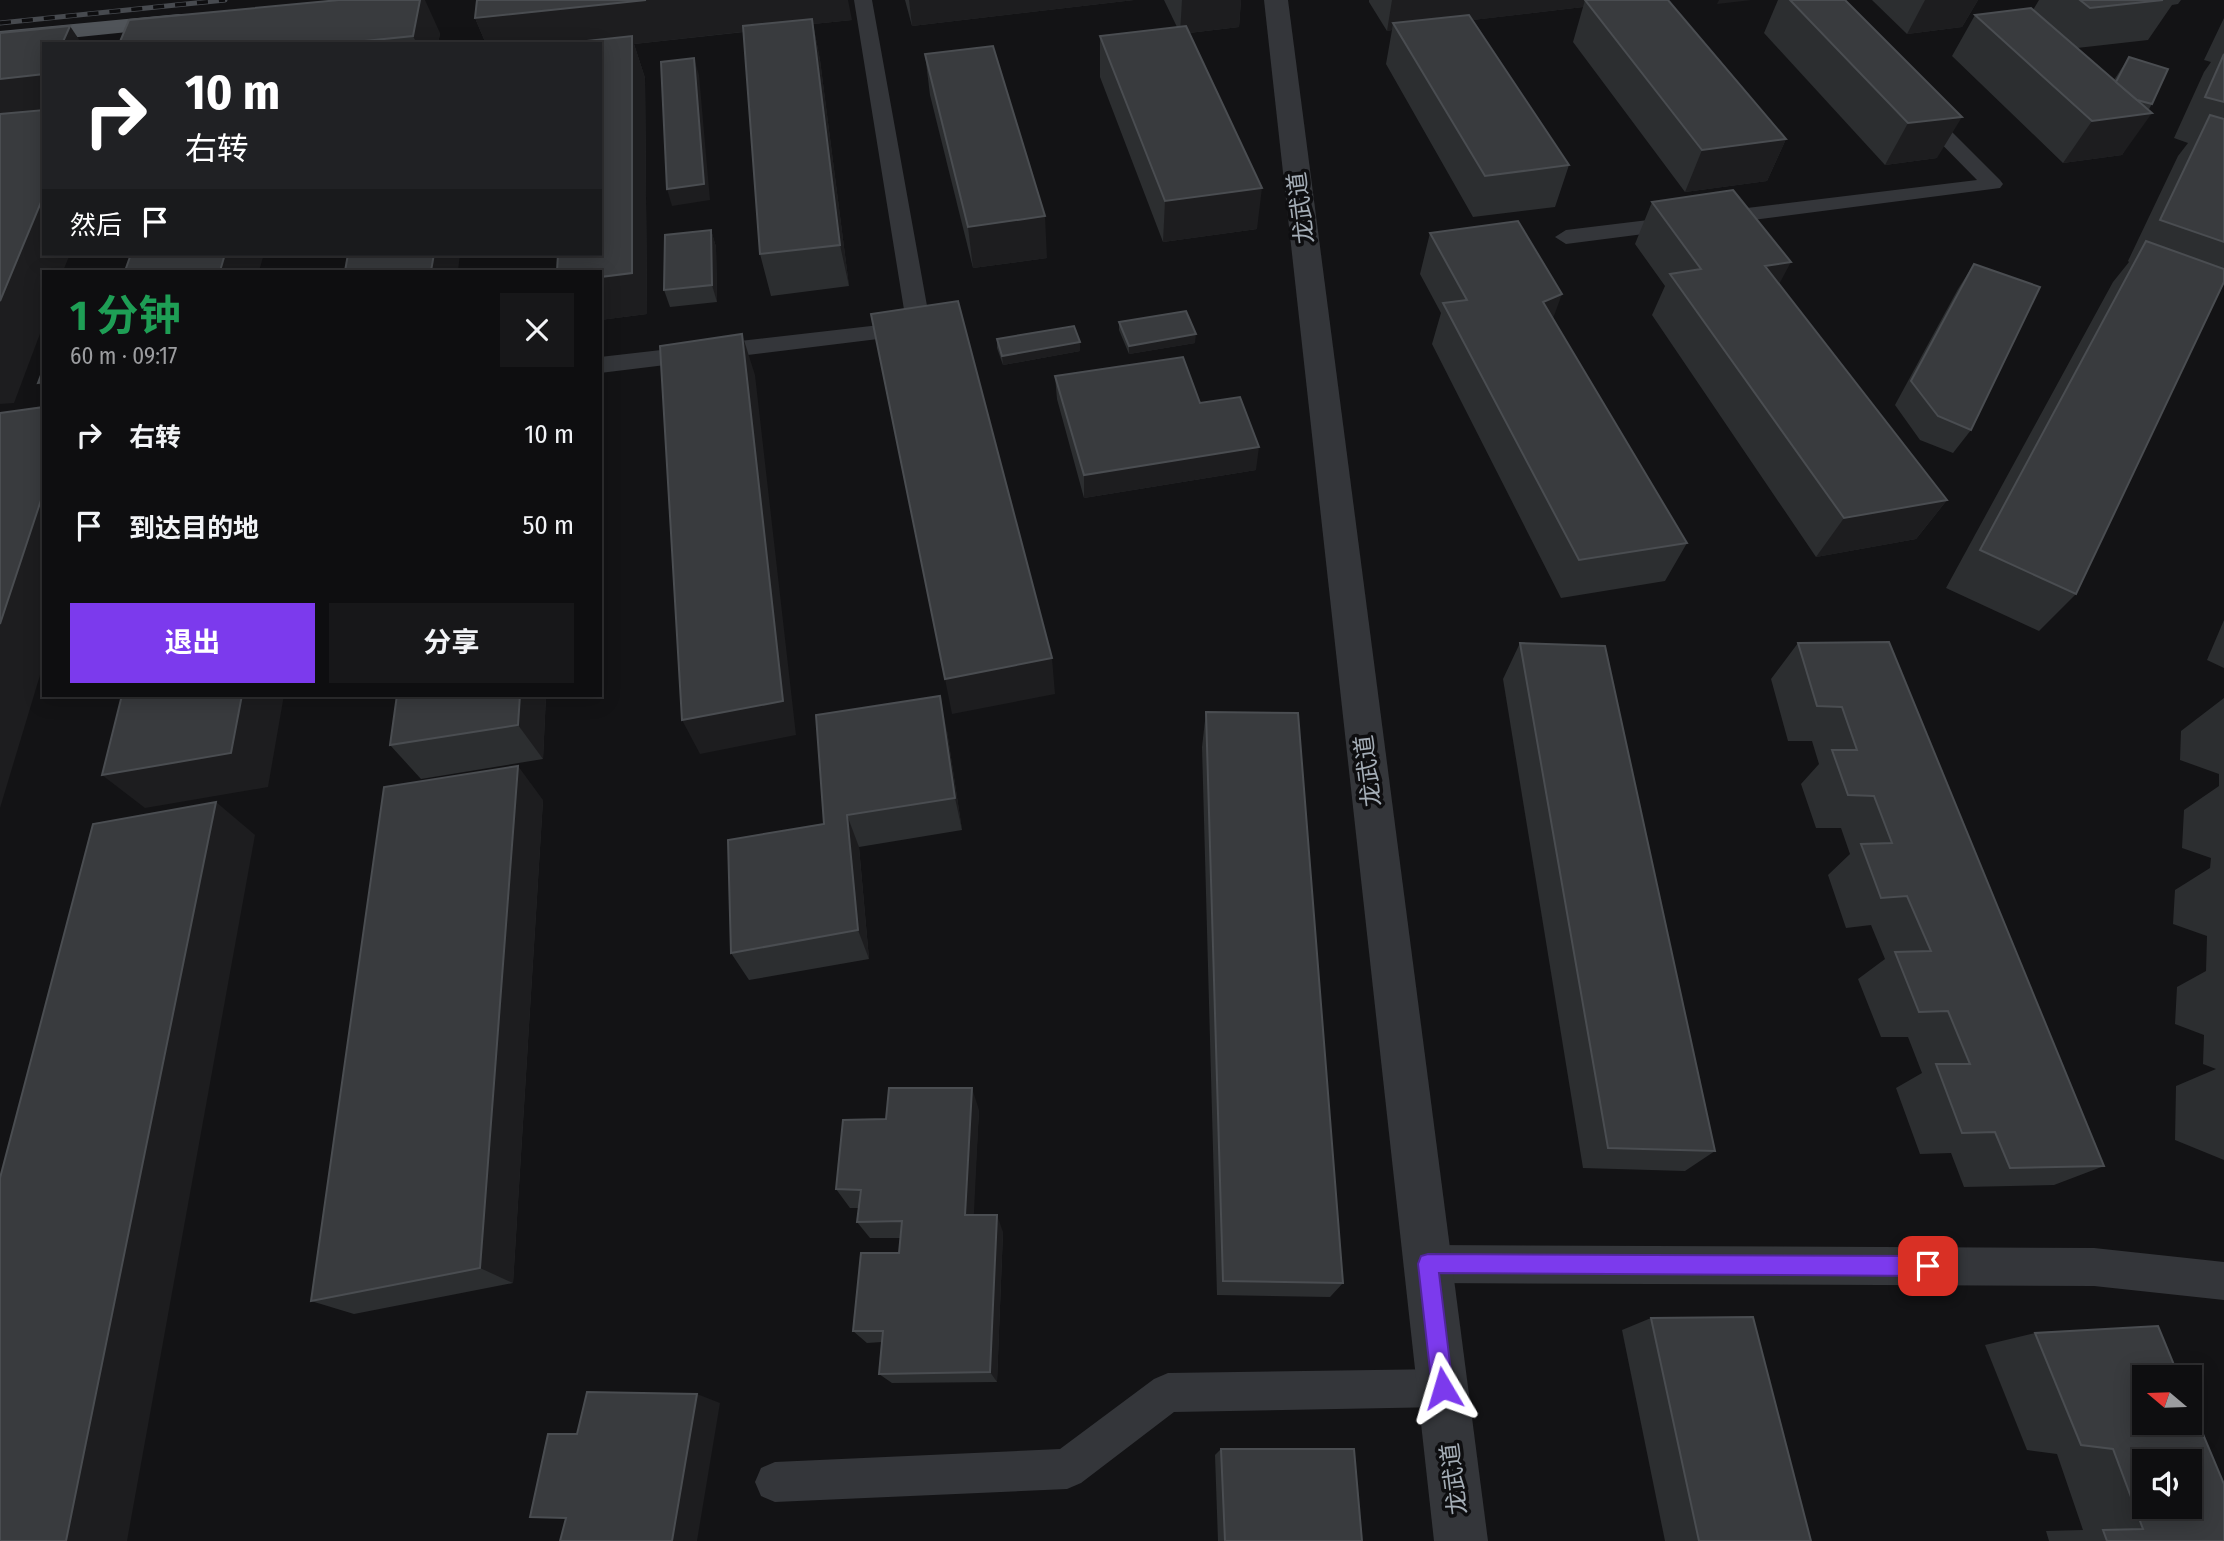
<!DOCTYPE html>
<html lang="zh">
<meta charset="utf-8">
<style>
:root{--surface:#0e0e10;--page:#171719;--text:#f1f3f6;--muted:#9b9c9f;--line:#2e2e30;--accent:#7c3aed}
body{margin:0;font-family:"Fira Sans Condensed","Noto Sans SC",sans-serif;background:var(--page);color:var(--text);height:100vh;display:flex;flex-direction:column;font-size:26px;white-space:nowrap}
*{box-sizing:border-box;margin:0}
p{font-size:23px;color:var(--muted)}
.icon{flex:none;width:38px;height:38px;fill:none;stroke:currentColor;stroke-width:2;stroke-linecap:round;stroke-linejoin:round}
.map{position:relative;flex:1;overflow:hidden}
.panel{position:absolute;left:42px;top:270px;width:560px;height:427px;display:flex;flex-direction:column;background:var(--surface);border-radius:0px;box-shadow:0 4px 18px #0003,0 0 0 2px var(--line)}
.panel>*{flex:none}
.top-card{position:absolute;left:42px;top:42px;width:560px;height:214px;border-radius:0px;box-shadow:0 4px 18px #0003,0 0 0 2px var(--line);background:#202124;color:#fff;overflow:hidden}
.needle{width:46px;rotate:289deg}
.tools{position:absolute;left:2132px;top:1365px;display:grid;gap:14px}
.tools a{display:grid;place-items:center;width:70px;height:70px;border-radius:0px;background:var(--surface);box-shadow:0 4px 18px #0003,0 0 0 2px var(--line);font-size:35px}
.pin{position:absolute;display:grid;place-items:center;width:60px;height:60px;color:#fff;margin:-30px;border-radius:14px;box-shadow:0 4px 10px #0006}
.me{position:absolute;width:77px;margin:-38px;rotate:353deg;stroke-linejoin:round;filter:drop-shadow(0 0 5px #0008)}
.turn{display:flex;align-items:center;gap:24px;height:147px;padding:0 28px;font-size:32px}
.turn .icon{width:91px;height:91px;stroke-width:2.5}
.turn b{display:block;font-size:49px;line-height:60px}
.then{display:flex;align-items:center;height:66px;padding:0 28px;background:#0003;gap:14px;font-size:26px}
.round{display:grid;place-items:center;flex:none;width:74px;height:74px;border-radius:0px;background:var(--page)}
.head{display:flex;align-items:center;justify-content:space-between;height:119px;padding:0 28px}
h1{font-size:42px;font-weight:700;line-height:52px;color:#1e9e55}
.action{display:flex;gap:14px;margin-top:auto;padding:14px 28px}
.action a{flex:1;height:80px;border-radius:0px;background:var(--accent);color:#fff;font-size:28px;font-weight:700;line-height:80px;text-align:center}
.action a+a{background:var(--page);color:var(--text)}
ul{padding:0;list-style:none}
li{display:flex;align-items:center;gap:21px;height:91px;padding:0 28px}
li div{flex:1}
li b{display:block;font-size:26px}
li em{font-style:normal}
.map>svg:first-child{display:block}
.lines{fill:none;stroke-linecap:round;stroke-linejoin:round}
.service{fill:#34363a;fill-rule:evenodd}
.tertiary{fill:#34363a;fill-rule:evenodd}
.primary{fill:#505459;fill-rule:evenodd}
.rail-casing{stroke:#474a4f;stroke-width:5}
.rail{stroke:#0e0e10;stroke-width:3.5;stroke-dasharray:11;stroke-linecap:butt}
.wall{fill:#2c2e30}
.shaded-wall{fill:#1d1d1f}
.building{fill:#393b3e;stroke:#4a4d51;stroke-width:2;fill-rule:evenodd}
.route{fill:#7c3aed;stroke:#51269a;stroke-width:2}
.labels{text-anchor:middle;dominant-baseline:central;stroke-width:7;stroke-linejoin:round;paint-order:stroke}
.street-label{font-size:24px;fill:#a4adb6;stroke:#0e0e10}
</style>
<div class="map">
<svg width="2224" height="1541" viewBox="0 0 2224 1541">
<rect width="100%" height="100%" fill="#131315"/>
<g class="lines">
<g class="service">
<polygon points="854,0 872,0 931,328 927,333 600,373 600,357 906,322"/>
<polygon points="1919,104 1926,106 2000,180 2003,184 2000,188 1566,244 1555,237 1566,230 1977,180 1912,114 1909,110 1912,106"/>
<polygon points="1428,1245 2094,1248 2224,1262 2224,1300 2094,1286 1428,1283 1415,1277 1409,1264 1415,1251"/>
<polygon points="1443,1369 1457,1374 1462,1388 1457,1402 1443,1407 1174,1412 1081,1483 1067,1489 775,1502 761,1496 755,1482 761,1468 775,1462 1060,1449 1154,1379 1168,1373"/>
</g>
<polygon class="tertiary" points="1264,0 1288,0 1488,1541 1434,1541"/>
<polygon class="primary" points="179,14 187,16 191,21 187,26 0,45 0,31"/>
<defs>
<polyline id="rail" points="0,23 225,0"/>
</defs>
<use href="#rail" class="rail-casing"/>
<use href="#rail" class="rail"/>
</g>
<g class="wall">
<polygon points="905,0 1134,0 912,26"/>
<polygon points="1164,0 1241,0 1239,27 1189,33 1257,229 1163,242 1100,77 1100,36 1177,27"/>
<polygon points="1369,0 1668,0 1786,139 1767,181 1685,192 1573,42 1583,7 1472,20 1569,165 1555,207 1473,217 1386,64 1392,30 1387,31 1369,2"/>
<polygon points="1778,0 1845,0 1937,158 1885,165 1764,33"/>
<polygon points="1872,0 1978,0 1962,27 1907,34"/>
<polygon points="2039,0 2181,0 2178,4 2172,5 2148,40 2077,48 2114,80 2129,57 2152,104 2122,155 2063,163 1952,56 1975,15 2033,10"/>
<polygon points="475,18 852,20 813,24 820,60 849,286 771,296 760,254 744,32 634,44 645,78 647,314 600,320 600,44 486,44"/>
<polygon points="2224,18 2224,283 2076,594 2039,631 1946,588 2113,282 2129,262 2128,261 2178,156 2188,143 2174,138 2204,72 2211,62 2204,60"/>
<polygon points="440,33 438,44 119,44"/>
<polygon points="925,54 1047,258 973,268 930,95"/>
<polygon points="1652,202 1779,284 1947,500 1916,539 1816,557 1652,315 1665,286 1635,244"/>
<polygon points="711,230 716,247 717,302 670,307 664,290"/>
<polygon points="1430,233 1553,319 1687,543 1665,581 1561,598 1432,344 1441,313 1420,274"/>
<polygon points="1974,264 1971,430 1953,453 1920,440 1895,405 1958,289"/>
<polygon points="1119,322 1195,343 1129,354 1119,330"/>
<polygon points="997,339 1080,351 1003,365 997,348"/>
<polygon points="1055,376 1200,403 1256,470 1084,498 1057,399"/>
<polygon points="2224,620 2224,668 2207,660"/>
<polygon points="1889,642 2104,1166 2054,1185 1964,1187 1951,1153 1920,1154 1896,1088 1922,1073 1908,1037 1881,1037 1858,979 1885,959 1871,925 1846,928 1828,875 1850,854 1841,828 1816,828 1801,784 1819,764 1812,741 1788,741 1771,679 1798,643"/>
<polygon points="1520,643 1715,1151 1685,1171 1583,1168 1503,679"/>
<polygon points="546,695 543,759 421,779 390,745"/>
<polygon points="2224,698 2224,1160 2175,1140 2176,1086 2216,1069 2203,1064 2204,1035 2175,1024 2177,987 2206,971 2207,936 2173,924 2175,890 2210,868 2211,858 2182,848 2184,810 2219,786 2219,774 2180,760 2181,731"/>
<polygon points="1206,712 1343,1283 1330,1297 1217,1295 1202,747"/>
<polygon points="947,731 962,830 859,847 869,959 749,980 731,953 824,824"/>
<polygon points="543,800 513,1283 354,1314 311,1301"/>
<polygon points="979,1110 973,1215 1003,1232 997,1382 892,1383 879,1374 882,1342 867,1343 853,1331 899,1253 900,1238 870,1238 857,1222 859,1208 850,1208 836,1189 886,1119"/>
<polygon points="1651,1318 1811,1541 1665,1541 1622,1330"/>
<polygon points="2035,1333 2224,1541 2049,1541 2046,1531 2083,1530 2057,1454 2027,1450 1985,1345"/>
<polygon points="1221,1449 1362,1541 1218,1541 1215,1455"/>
</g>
<g class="shaded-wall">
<polygon points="420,0 425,0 440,33 438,44 417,44 413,36"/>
<polygon points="646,0 848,0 852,20 813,24 820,60 849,286 840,245 812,24 634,44 645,78 647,314 600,320 600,44 486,44 475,18"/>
<polygon points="909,0 1134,0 912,26"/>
<polygon points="1182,0 1241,0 1239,27 1180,34"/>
<polygon points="1392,0 1634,0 1585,0 1583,7 1397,29 1393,23 1392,30 1387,31"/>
<polygon points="1719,0 1752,0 1717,4"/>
<polygon points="1925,0 1978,0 1962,27 1907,34"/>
<polygon points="70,26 82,44 62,44"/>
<polygon points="694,58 699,75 710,200 672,206 667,189"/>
<polygon points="44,74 44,119 0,124 0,79"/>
<polygon points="2152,113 2122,155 2063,163 2092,121"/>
<polygon points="1962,117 1937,158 1885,165 1908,123"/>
<polygon points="1786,139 1767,181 1685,192 1702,150"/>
<polygon points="1262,188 1257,229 1163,242 1165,201"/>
<polygon points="44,195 44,254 70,254 63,271 44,271 44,323 14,403 0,404 0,301"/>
<polygon points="1045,216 1047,258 973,268 968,227"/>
<polygon points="711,230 716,247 717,302 712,285"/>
<polygon points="225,254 264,254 259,271 220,271"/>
<polygon points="434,254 460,254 458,271 431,271"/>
<polygon points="1791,262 1769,303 1765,266"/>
<polygon points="1562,294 1547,335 1543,302"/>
<polygon points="742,334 755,375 796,735 700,754 682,720"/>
<polygon points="1196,334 1195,343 1129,354 1129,346"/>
<polygon points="1080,342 1080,351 1003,365 1002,356"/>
<polygon points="44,382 44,389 38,383"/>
<polygon points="1259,447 1256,470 1084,498 1084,475"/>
<polygon points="44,491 44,662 0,808 0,624"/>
<polygon points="1947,500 1916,539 1816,557 1844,518"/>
<polygon points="1052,658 1055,694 952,714 945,679"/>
<polygon points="242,695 284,695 268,787 145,808 102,775"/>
<polygon points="520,695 546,695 543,759 518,725"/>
<polygon points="940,696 947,731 962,830 955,798"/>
<polygon points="518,766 543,800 513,1283 480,1268"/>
<polygon points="216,802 255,835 127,1541 66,1541"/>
<polygon points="847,815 859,847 869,959 858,930"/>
<polygon points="972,1088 979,1110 973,1232 965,1215"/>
<polygon points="997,1215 1003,1232 997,1382 990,1372"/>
<polygon points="697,1394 720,1403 697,1541 672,1541"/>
</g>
<g class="building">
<polygon points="339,0 420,0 413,36 335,44 119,44 129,20"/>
<polygon points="477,0 646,0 475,18"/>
<polygon points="1585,0 1668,0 1786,139 1702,150"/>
<polygon points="1790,0 1845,0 1962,117 1908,123"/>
<polygon points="2080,0 2163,0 2090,8"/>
<polygon points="2031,8 2152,113 2092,121 1975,15"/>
<polygon points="1469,15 1569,165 1485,176 1393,23"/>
<polygon points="812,19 840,245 760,254 743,26"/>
<polygon points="70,26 62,44 44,44 44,74 0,79 0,33"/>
<polygon points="1186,26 1262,188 1165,201 1100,36"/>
<polygon points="632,36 632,273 600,277 600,271 557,271 558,254 600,254 600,44 568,43"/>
<polygon points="993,46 1045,216 968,227 925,54"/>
<polygon points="2224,54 2224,102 2205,97"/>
<polygon points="2129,57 2168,69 2152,104 2137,100 2116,82"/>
<polygon points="694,58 704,184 667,189 661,62"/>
<polygon points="44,110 44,195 0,301 0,114"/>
<polygon points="2210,115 2224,119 2224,242 2160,220"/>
<polygon points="1733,190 1791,262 1765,266 1947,500 1844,518 1670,274 1701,269 1652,202"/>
<polygon points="1518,221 1562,294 1543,302 1687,543 1579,560 1443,303 1467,300 1430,233"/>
<polygon points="711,230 712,285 664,290 665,235"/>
<polygon points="2146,241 2224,269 2224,282 2076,594 1980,550"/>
<polygon points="131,254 225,254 220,271 125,271"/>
<polygon points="348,254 434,254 431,271 345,271"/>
<polygon points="1974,264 2040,287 1971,430 1938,416 1911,381"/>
<polygon points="958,301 1052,658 945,679 871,314"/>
<polygon points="1186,311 1196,334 1129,346 1119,322"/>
<polygon points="1074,326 1080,342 1002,356 997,339"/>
<polygon points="742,334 783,701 682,720 660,346"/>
<polygon points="1183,357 1200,403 1240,397 1259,447 1084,475 1055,376"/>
<polygon points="44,367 44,382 38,383"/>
<polygon points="44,407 44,491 0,624 0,413"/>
<polygon points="1889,642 2104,1166 2010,1168 1995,1132 1962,1133 1936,1064 1970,1064 1948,1011 1919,1012 1895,952 1931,951 1907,896 1881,898 1861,844 1892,843 1874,796 1848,795 1832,750 1857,750 1842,707 1817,706 1798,643"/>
<polygon points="1520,643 1605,646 1715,1151 1608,1148"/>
<polygon points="122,695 242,695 231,753 102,775"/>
<polygon points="397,695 520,695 518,725 390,745"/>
<polygon points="940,696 955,798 847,815 858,930 731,953 728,840 824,824 816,715"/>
<polygon points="1206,712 1298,713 1343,1283 1223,1281"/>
<polygon points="518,766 480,1268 311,1301 384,787"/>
<polygon points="216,802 66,1541 0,1541 0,1178 93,824"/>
<polygon points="889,1088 972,1088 965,1215 997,1215 990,1372 879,1374 883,1331 853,1331 861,1253 899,1253 902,1221 857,1222 861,1190 836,1189 843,1120 886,1119"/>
<polygon points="1753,1317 1811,1541 1699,1541 1651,1318"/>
<path d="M2158,1326L2179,1377H2144V1423H2189V1401L2224,1484V1541H2107L2103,1530L2143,1529L2113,1449L2081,1445L2035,1333ZM2144,1461H2189V1507H2144Z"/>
<polygon points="587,1392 697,1394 672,1541 560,1541 566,1518 530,1517 548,1434 577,1434"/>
<polygon points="1221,1449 1354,1449 1362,1541 1225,1541"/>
</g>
<polygon class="route" points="1428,1254 1928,1256 1935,1259 1938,1266 1935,1273 1928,1276 1439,1273 1453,1388 1450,1395 1443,1399 1435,1395 1432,1388 1418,1264 1421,1256"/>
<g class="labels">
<g class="street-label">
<text transform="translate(1301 208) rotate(-97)">龙武道</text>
<text transform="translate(1368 771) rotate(-97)">龙武道</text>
<text transform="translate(1454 1479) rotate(-97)">龙武道</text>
</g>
</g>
</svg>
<div class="tools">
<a><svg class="needle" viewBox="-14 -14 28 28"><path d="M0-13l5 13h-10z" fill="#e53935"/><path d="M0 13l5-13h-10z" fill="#9b9c9f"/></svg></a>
<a><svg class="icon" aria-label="sound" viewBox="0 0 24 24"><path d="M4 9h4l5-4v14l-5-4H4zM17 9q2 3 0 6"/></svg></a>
</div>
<div class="pin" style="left:1928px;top:1266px;background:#d93025"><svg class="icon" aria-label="arrive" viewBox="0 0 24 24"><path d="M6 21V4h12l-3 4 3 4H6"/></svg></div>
<svg class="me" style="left:1443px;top:1388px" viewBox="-20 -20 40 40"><path d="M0-17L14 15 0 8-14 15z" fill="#7c3aed" stroke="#fff" stroke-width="4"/></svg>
<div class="top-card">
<div class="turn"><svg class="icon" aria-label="right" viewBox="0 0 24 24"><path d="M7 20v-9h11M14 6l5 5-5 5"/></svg><div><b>10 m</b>右转</div></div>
<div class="then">然后<svg class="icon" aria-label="arrive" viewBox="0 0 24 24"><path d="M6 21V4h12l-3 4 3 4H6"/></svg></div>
</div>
<section class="panel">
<div class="head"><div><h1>1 分钟</h1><p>60 m · 09:17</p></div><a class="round"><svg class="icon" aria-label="close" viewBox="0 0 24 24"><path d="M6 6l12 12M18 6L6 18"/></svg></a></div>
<ul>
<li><svg class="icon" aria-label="right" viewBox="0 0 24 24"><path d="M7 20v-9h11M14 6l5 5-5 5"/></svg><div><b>右转</b></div><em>10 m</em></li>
<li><svg class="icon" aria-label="arrive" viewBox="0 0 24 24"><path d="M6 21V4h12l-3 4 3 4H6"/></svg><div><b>到达目的地</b></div><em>50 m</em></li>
</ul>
<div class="action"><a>退出</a><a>分享</a></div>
</section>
</div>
